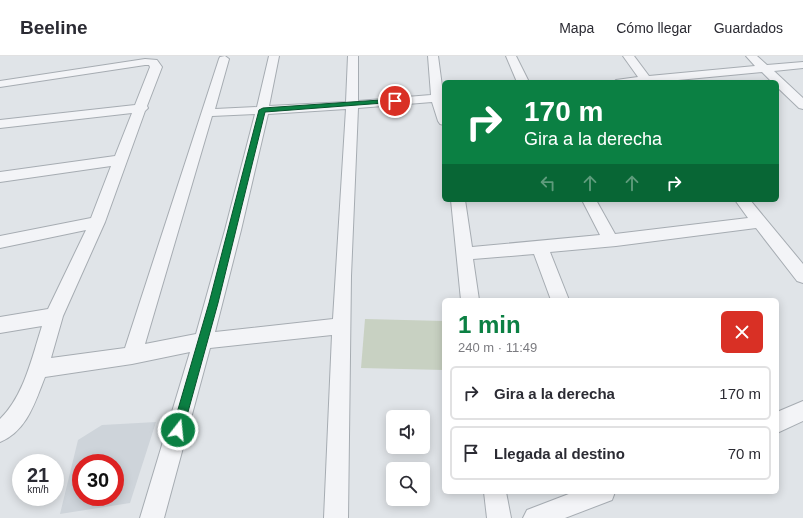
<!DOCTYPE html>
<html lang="es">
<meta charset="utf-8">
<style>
:root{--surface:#fff;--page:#f2f2f3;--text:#2b2b33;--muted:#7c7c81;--line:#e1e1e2;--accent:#0b8043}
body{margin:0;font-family:Helvetica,sans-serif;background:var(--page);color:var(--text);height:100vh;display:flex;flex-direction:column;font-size:15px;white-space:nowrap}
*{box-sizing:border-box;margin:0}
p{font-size:13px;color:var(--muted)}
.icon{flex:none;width:22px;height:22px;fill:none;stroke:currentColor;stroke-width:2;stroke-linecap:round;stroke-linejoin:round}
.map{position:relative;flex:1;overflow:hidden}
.panel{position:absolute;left:442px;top:242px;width:337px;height:196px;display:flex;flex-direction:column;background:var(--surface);border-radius:6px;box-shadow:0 2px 10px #0003}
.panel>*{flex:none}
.top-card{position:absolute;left:442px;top:24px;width:337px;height:122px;border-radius:6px;box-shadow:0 2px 10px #0003;background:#0b8043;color:#fff;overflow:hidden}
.fabs{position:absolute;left:386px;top:354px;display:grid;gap:8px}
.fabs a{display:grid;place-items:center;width:44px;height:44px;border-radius:6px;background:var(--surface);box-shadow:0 2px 10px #0003;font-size:20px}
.speed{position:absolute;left:12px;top:398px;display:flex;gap:8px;font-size:20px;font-weight:700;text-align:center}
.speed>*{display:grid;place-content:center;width:52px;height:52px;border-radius:50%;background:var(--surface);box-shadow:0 2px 10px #0003;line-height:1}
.speed small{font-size:10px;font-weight:400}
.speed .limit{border:6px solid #d22;background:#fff;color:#111}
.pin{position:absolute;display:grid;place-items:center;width:34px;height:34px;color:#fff;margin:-17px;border:2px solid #fff;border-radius:50%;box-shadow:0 1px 4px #0007}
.me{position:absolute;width:44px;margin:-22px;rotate:16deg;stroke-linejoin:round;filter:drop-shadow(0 0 3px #0008)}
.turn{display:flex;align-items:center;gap:14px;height:84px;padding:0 16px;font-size:18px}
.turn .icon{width:52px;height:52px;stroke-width:2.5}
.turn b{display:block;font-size:28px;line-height:34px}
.lanes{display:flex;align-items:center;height:38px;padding:0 16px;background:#0003;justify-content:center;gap:20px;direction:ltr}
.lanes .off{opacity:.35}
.round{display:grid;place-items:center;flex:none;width:42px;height:42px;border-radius:6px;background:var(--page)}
.headline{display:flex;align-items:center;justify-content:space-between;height:68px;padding:0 16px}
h1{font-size:24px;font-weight:800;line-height:30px;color:var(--accent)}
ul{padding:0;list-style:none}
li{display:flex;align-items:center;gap:12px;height:54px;margin:0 8px 6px;padding:0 8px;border:2px solid var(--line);border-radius:6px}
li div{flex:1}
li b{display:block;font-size:15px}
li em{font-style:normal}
header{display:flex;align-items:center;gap:24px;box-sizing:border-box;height:56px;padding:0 20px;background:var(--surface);border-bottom:1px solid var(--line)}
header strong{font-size:19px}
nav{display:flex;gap:22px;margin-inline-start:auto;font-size:14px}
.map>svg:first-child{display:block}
.built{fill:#ced4da;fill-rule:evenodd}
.green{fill:#c8d1c2}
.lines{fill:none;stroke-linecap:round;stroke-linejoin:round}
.street-casing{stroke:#a6acb2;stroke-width:2}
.street{fill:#f3f4f7;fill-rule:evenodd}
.route{fill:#0b8043;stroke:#07532c}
</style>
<header>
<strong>Beeline</strong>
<nav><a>Mapa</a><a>Cómo llegar</a><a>Guardados</a></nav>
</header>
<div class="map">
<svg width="803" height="462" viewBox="0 0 803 462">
<rect width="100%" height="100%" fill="#e0e4e8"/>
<path class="built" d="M156,366L130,447L60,458L78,384L102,369ZM81,407H115V441H81Z"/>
<polygon class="green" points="365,263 444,265 444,314 361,312"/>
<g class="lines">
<defs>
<g id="street">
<path d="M225,0L229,3L215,53L257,51L269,0H279L269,50L346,46L348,0H358V45L431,39L428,0H438L443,38L444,37V69L440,68L438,65L432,46L358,52L351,220L348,462H324L332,279L210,292L164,462H140L190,296L132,308L45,321C35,346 27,375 0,386V363C24,340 32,301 42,270L0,277V261L48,253L86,174L0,192V180L91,162L111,110L0,126V116L115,100L132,57L0,72V64L135,49L150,11L149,9H145L0,31V25L145,3L157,4L162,11L147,50L148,52L145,55L105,166L63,260L51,302L125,292L219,3L220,1ZM346,53L333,263L215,276L241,174L268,58ZM255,58L225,174L196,278L145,288L212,60Z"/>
<polygon points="506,0 516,0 529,26 517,26"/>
<polygon points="623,0 634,0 649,20 755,10 746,0 757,0 767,9 803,6 803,12 774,15 803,42 803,53 799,52 777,31 777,26 772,26 762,16 657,26 614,26 616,24 638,21"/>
<polygon points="451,144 465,144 472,191 600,179 582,144 596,144 615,178 748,162 735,144 750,144 803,208 803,227 797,225 756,172 616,190 550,196 569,244 551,244 534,198 473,203 479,244 461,244"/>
<polygon points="803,345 803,365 777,377 777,356"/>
<polygon points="484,436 506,436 511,462 487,462"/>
<polygon points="574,436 615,436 612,444 565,462 523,462 527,454"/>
</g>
</defs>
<use href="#street" class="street-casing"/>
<use href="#street" class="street"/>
</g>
<polygon class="route" points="395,43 398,45 397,46 265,56 218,247 183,374 182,378 178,379 174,378 172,374 209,247 259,54 263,52"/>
</svg>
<div class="fabs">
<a><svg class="icon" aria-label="sound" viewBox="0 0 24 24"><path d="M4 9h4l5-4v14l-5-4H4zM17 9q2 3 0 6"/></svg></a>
<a><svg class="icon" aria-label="search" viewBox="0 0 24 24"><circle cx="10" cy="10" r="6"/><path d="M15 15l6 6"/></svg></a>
</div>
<div class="speed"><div>21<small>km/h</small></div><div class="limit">30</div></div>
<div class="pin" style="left:395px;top:45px;background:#d93025"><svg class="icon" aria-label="arrive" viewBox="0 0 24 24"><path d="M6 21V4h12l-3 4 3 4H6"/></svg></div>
<svg class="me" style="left:178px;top:374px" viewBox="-20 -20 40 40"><circle r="17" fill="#0b8043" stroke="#fff" stroke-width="3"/><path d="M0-11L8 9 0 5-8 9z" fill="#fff"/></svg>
<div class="top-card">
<div class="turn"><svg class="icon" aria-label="right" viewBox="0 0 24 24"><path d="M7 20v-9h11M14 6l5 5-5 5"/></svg><div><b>170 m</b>Gira a la derecha</div></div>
<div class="lanes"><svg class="icon off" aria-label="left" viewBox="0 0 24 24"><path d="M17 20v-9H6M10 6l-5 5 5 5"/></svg><svg class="icon off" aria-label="ahead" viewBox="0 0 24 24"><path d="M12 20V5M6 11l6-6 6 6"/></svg><svg class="icon off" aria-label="ahead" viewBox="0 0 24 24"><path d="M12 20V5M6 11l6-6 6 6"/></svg><svg class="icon" aria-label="right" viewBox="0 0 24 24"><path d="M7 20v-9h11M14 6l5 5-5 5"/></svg></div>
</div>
<section class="panel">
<div class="headline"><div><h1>1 min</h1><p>240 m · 11:49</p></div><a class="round" style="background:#d93025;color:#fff"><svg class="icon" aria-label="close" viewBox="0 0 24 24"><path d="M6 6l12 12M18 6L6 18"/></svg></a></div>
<ul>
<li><svg class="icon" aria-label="right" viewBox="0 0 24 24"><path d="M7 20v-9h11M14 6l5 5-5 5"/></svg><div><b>Gira a la derecha</b></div><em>170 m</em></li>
<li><svg class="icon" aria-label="arrive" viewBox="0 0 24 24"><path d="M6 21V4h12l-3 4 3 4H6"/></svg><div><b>Llegada al destino</b></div><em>70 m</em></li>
</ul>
</section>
</div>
